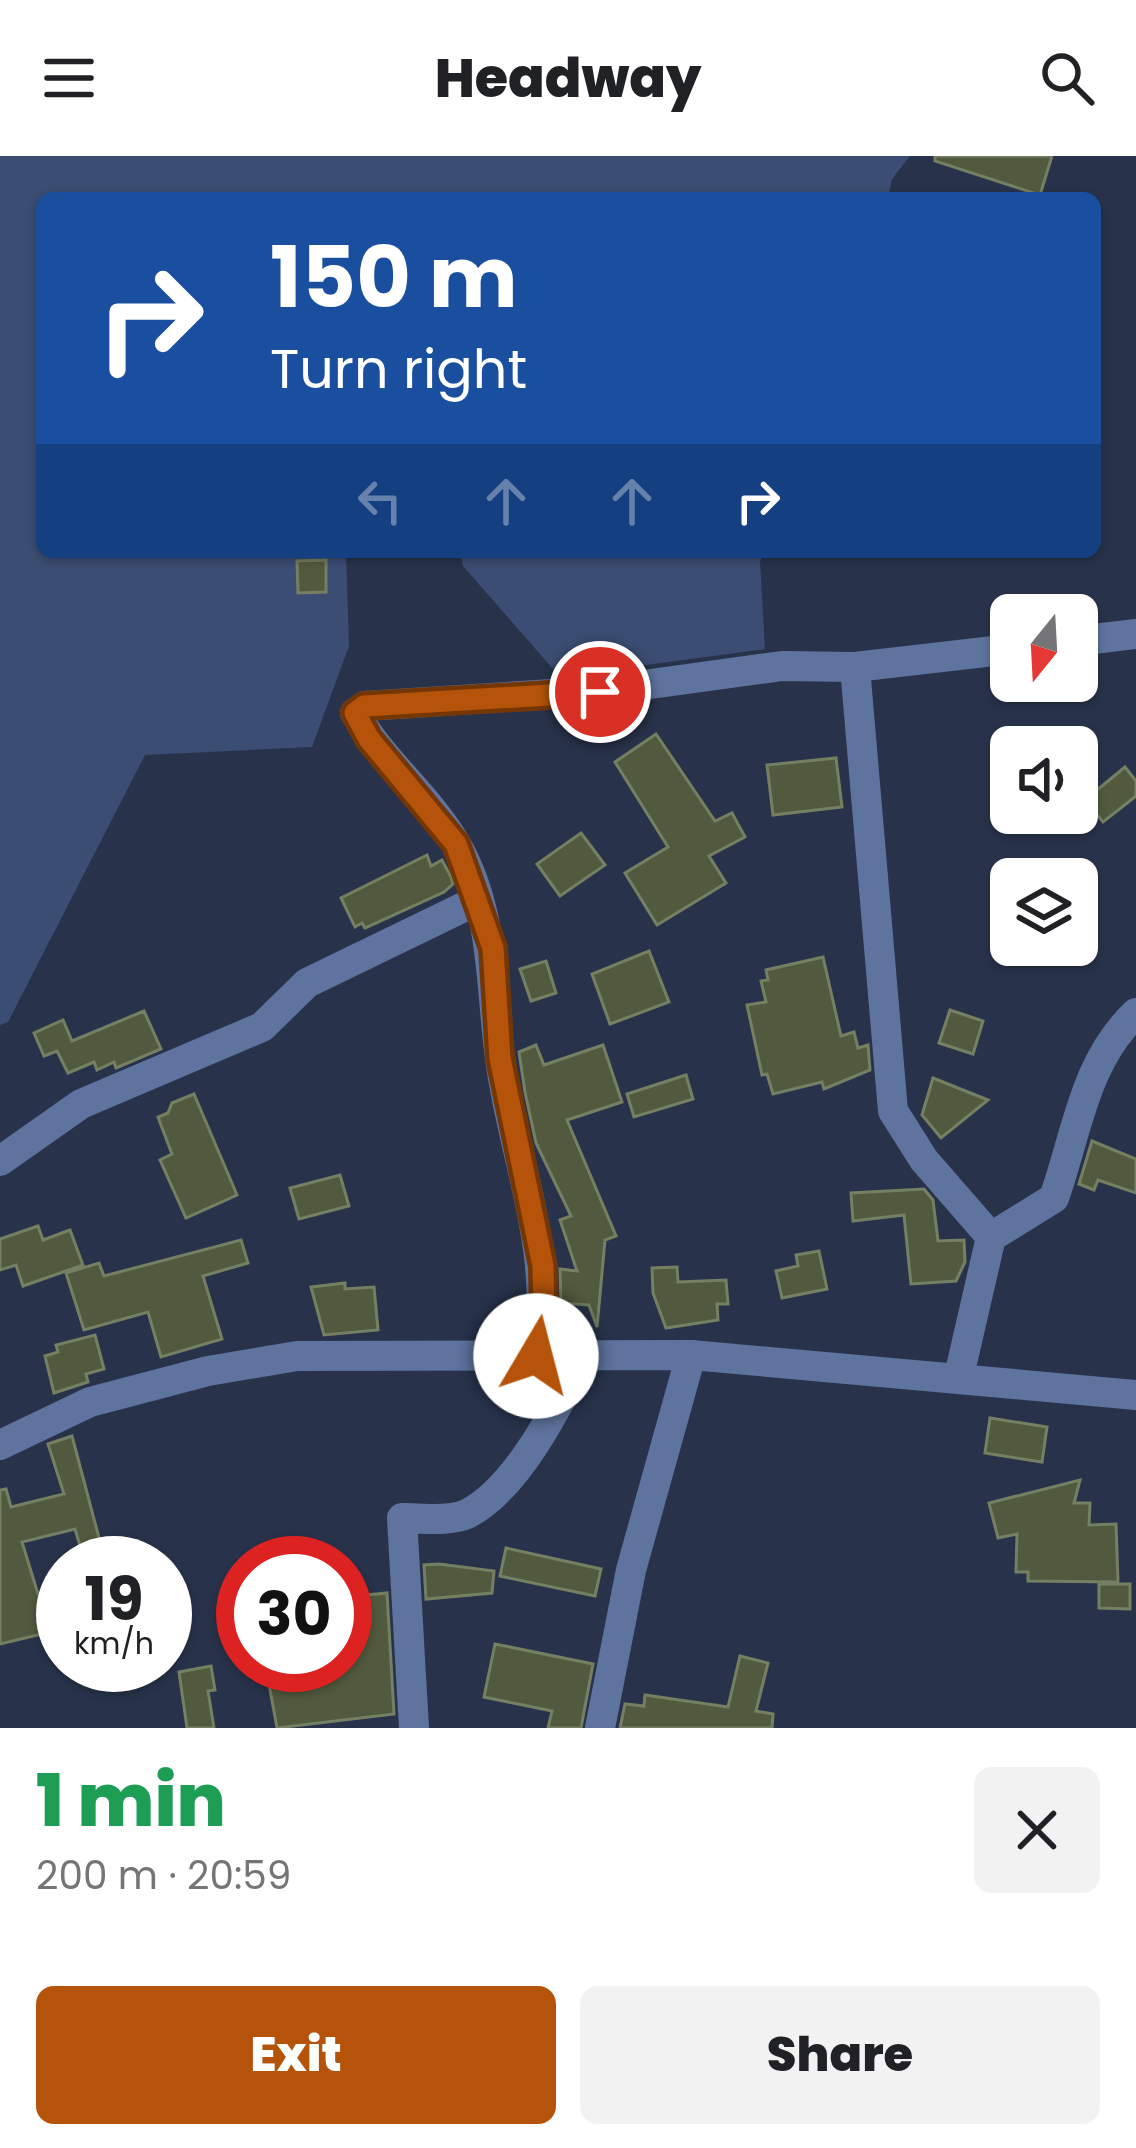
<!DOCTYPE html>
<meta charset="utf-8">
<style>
:root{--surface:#fff;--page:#f2f2f2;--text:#202124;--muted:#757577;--accent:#b45309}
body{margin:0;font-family:Poppins,sans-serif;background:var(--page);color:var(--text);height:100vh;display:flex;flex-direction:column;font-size:45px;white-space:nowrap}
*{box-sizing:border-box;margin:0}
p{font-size:39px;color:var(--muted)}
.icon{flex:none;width:66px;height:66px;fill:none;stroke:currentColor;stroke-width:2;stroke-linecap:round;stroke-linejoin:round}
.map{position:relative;height:1572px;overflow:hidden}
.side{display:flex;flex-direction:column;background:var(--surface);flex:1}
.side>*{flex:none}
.hud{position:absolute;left:36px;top:36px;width:1065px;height:366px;border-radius:18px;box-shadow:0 3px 9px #0004;background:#1a4fa0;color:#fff;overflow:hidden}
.needle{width:78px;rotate:198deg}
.tools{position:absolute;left:990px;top:438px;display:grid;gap:24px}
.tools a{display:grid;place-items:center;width:108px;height:108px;border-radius:18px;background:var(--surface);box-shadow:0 3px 9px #0004;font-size:60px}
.speed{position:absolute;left:36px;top:1380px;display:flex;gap:24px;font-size:60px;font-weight:700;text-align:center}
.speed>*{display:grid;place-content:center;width:156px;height:156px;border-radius:50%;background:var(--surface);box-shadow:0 3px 9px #0004;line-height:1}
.speed small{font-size:30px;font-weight:400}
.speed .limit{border:18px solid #d22;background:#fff;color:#111}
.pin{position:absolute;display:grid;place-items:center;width:102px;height:102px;color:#fff;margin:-51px;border:6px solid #fff;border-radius:50%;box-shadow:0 3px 12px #0007}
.me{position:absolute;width:132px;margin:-66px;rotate:8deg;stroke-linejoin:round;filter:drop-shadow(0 0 9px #0008)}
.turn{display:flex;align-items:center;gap:42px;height:252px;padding:0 36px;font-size:54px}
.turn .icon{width:156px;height:156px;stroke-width:2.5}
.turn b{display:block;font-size:84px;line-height:102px}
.lanes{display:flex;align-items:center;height:114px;padding:0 36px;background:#0003;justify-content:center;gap:60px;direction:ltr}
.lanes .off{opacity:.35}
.round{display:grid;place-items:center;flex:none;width:126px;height:126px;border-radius:18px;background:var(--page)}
.summary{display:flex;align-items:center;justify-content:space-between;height:204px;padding:0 36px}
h1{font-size:72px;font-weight:800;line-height:90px;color:#1e9e55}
.button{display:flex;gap:24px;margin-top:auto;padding:24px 36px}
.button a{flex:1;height:138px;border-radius:18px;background:var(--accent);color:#fff;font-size:48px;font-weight:800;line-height:138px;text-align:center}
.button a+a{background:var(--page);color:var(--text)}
header{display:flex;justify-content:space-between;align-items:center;height:156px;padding:0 36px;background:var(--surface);font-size:54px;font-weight:800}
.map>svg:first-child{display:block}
.green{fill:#3b4d72}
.building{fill:#515a3e;stroke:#757f62;stroke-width:3}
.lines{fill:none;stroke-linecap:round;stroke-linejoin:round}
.minor{stroke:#5e739e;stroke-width:30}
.route-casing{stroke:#753606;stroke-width:30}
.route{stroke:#b45309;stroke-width:21}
</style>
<header><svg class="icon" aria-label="menu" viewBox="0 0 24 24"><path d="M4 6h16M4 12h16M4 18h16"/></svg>Headway<svg class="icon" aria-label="search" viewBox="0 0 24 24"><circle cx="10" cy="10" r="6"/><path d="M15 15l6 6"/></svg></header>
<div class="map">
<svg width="1136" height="1572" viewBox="0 0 1136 1572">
<rect width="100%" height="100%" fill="#28334b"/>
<g class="green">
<polygon points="0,0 910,0 892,23 888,42 42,42 42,396 346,396 349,490 312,591 145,599 8,866 0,869"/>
<polygon points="460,396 764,396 760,406 765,493 601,515 554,514 463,410"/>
</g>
<g class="building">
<polygon points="935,0 1052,0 1040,39 935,5"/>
<polygon points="326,404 326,436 298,437 297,405"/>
<polygon points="656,578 715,665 732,657 745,681 709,700 726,727 657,769 625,717 668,691 615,606"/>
<polygon points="836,602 842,651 773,659 767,609"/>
<polygon points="1125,611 1136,625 1136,640 1103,666 1085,644"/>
<polygon points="581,677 605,709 560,740 537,708"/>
<polygon points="427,699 431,710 442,704 451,721 453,728 444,736 365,772 362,767 355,771 341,742"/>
<polygon points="649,795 669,846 610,868 592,818"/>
<polygon points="823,801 841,880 854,876 858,892 868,889 870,914 824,933 822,926 773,938 767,918 762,919 747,849 766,846 761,825 768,824 766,814"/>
<polygon points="546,805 556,837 531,845 520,813"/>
<polygon points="950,854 983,865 973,898 939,887"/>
<polygon points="144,855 161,893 116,912 114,906 97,914 94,906 68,917 57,895 44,900 34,877 63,864 72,885"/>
<polygon points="536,889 544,909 603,889 622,946 567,964 616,1080 605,1084 597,1171 589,1149 561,1147 560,1113 577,1115 560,1064 571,1060 536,987 525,936 519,896"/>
<polygon points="686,919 693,943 634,961 627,938"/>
<polygon points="933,922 988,944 941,982 922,959"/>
<polygon points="194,938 237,1039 186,1062 160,1004 172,998 158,961 168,957 172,947"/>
<polygon points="1092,985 1136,1003 1136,1037 1098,1024 1094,1034 1079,1028"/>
<polygon points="340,1019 349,1050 299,1063 290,1032"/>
<polygon points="924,1033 933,1044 938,1085 964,1084 965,1106 956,1125 911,1128 904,1059 853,1065 851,1037"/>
<polygon points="38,1070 43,1084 70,1074 83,1109 23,1130 16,1109 0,1114 0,1083"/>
<polygon points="241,1084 248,1107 203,1120 222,1183 161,1201 148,1156 84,1174 66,1117 99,1107 104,1120"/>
<polygon points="819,1095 827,1133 782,1142 776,1115 798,1110 796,1099"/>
<polygon points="677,1111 678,1126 726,1124 728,1148 717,1148 718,1164 666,1172 653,1137 652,1112"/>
<polygon points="345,1127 345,1133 374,1131 378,1174 324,1179 311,1131"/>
<polygon points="95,1179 104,1213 86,1218 88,1226 54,1237 45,1200 58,1196 56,1189"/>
<polygon points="990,1262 1047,1271 1042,1306 985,1297"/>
<polygon points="72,1280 103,1397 84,1403 75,1373 22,1386 38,1438 63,1431 63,1473 0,1488 0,1334 6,1333 11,1351 64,1338 48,1288"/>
<polygon points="1080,1324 1074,1347 1090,1347 1089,1369 1116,1368 1118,1426 1028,1425 1028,1416 1016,1416 1017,1378 998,1382 989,1347"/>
<polygon points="506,1392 601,1413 595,1440 500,1420"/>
<polygon points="439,1408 494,1415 492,1437 426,1443 424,1409"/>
<polygon points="1099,1428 1130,1428 1130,1453 1099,1452"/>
<polygon points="387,1437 394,1558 277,1572 269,1528 345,1514 345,1441"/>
<polygon points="495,1488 593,1508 581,1572 548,1572 552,1555 484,1541"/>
<polygon points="740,1500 768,1507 756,1555 773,1558 772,1572 620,1572 625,1548 644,1550 645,1539 728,1551"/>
<polygon points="211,1510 215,1534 208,1535 214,1572 187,1572 179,1516"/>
</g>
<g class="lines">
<g class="minor">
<polyline points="1077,485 1136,478"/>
<polyline points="855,511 893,955 924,1004 991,1081 959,1220"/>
<polyline points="0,1005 81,948 262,871 307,827 476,745"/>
<path d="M991,1081L1054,1042C1077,977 1084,906 1136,857"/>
<path d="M536,1200C557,1097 513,1003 500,902C490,828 495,756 456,688C428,640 382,605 355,557L365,550L600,535L782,510L855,511L1011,493"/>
<polyline points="0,1289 90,1246 208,1215 297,1200 691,1199 1136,1239"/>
<path d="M414,1572L402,1362C421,1362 449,1366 467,1358C517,1333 558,1250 582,1202"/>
<polyline points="600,1572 631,1414 691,1199"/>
</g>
</g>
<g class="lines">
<defs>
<polyline id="route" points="536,1200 544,1158 543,1110 500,902 493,792 456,688 369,583 355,557 364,550 600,536"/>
</defs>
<use href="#route" class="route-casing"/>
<use href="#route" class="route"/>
</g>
</svg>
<div class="tools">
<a><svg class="needle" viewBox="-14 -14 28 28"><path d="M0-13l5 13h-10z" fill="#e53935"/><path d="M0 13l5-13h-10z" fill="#757577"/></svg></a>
<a><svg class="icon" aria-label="sound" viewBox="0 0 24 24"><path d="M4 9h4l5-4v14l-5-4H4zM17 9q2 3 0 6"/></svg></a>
<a><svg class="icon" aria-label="layers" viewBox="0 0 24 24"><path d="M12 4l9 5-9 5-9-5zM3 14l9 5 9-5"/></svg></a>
</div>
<div class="speed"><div>19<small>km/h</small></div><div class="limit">30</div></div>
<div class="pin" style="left:600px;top:536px;background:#d93025"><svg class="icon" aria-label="arrive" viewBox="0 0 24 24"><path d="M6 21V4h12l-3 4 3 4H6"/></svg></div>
<svg class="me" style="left:536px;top:1200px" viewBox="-20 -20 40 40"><circle r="19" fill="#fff"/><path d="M0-13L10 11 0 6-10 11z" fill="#b45309"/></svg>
<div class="hud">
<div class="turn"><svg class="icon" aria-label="right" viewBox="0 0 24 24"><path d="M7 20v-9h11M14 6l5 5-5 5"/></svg><div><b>150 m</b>Turn right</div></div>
<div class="lanes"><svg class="icon off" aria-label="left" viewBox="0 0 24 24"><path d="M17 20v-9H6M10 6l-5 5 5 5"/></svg><svg class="icon off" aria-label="ahead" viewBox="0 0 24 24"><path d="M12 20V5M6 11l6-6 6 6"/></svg><svg class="icon off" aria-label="ahead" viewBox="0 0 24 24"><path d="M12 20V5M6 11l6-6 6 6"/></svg><svg class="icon" aria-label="right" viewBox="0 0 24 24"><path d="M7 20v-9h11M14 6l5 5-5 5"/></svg></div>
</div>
</div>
<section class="side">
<div class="summary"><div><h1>1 min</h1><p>200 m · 20:59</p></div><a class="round"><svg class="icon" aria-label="close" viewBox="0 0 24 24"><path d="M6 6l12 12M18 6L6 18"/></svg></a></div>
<div class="button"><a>Exit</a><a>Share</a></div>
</section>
